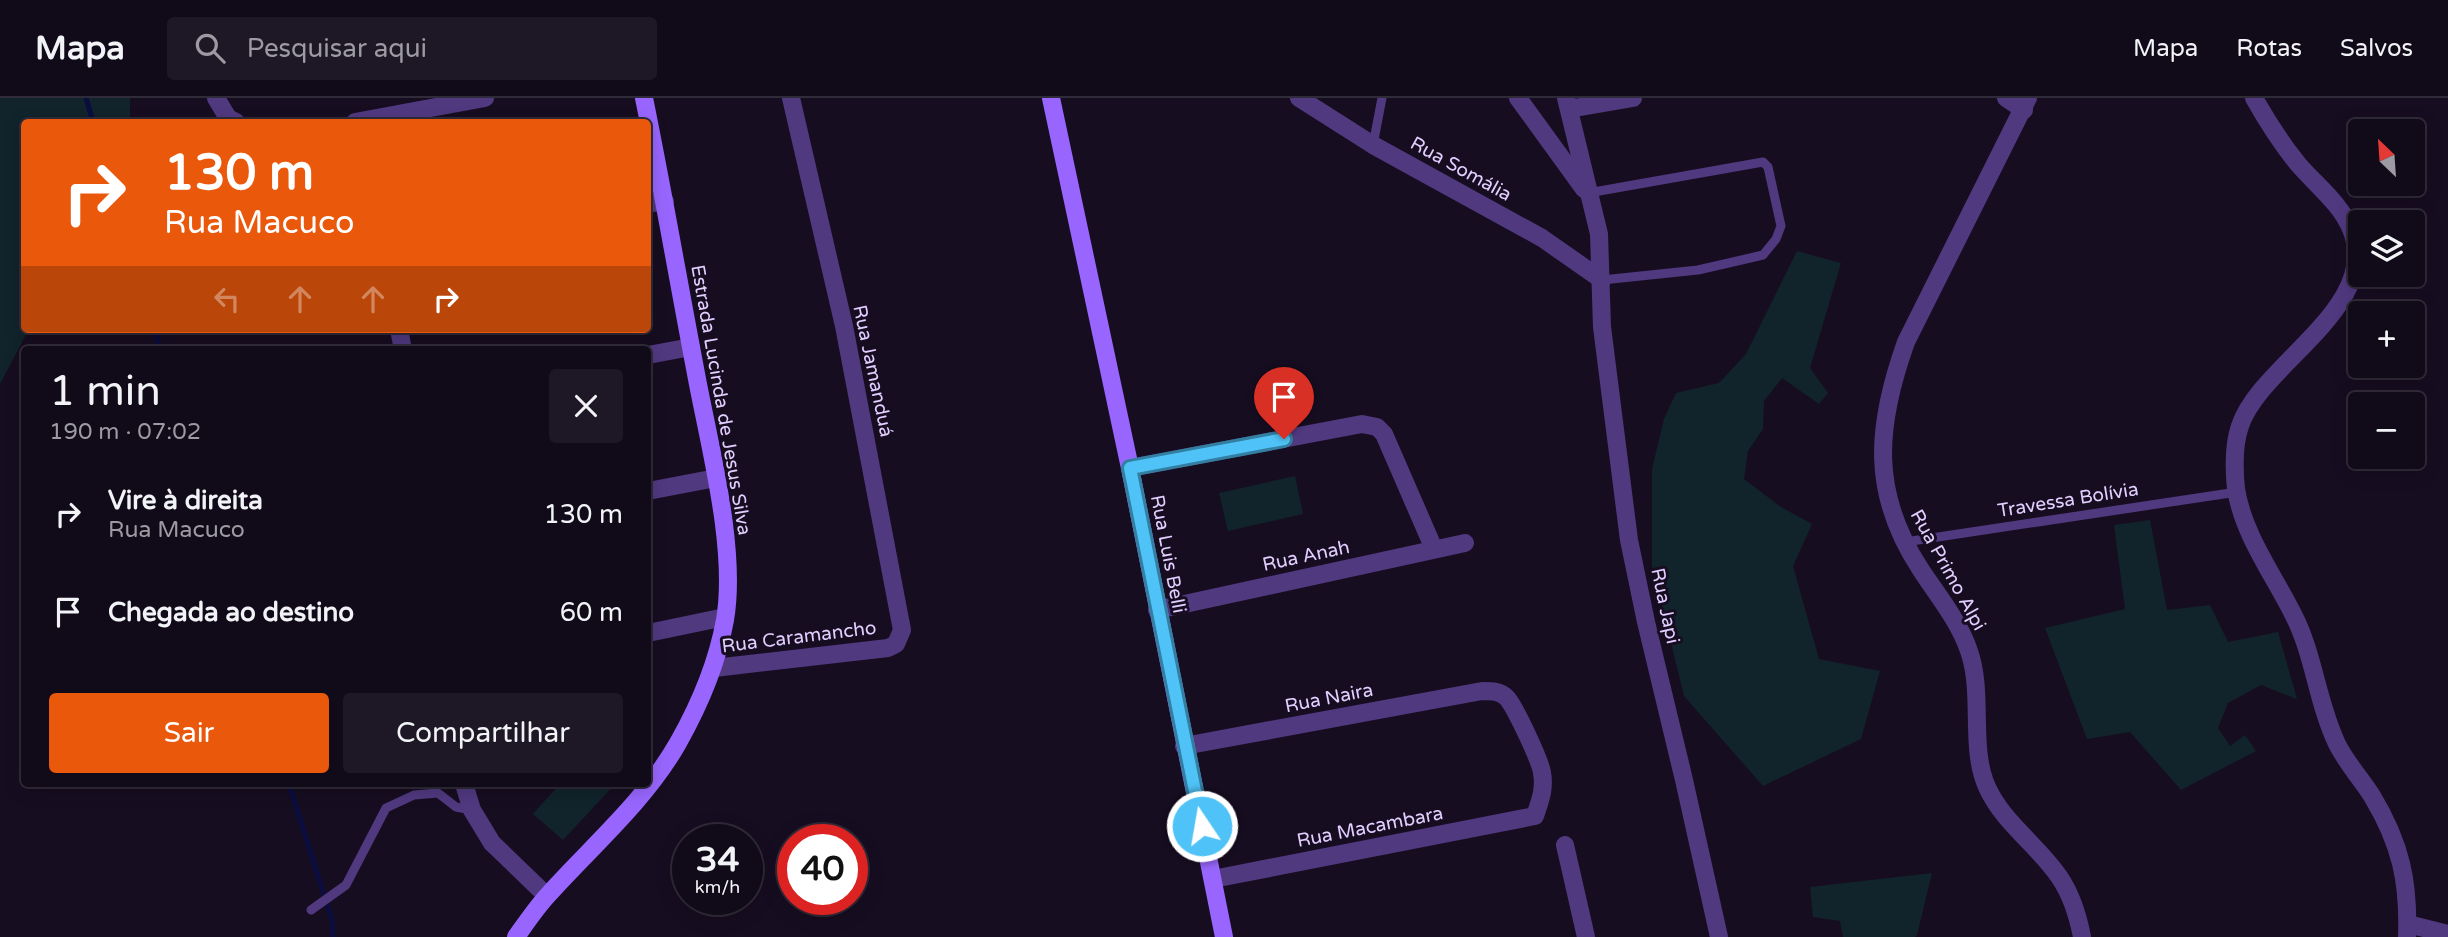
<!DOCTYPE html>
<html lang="pt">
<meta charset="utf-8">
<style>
:root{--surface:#110a19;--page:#1e1826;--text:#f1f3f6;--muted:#9c9aa2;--line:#302b38;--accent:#ea580c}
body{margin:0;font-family:"Varela Round",sans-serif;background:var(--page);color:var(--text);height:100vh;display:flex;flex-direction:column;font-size:26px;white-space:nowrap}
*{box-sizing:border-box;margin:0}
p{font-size:23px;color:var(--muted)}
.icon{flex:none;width:38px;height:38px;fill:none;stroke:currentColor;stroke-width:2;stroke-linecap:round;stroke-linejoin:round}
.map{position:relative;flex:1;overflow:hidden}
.panel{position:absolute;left:21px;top:248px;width:630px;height:441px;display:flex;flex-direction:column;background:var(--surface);border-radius:7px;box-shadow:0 4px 18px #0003,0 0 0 2px var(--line)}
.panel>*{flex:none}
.guide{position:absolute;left:21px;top:21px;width:630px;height:214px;border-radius:7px;box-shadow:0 4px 18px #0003,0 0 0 2px var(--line);background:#ea580c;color:#fff;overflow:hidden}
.needle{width:46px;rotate:335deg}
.fabs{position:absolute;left:2348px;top:21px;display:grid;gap:14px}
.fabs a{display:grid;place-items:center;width:77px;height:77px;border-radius:7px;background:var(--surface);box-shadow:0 4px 18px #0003,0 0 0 2px var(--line);font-size:35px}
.speed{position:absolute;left:672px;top:726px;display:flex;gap:14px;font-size:35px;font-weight:700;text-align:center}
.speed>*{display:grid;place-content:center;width:91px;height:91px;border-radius:50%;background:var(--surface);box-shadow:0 4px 18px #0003,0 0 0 2px var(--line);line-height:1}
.speed small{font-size:18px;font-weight:400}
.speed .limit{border:10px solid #d22;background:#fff;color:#111}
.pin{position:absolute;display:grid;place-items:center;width:60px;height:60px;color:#fff;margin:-72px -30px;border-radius:50% 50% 50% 0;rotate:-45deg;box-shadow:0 0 7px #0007}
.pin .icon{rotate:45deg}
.me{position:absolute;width:77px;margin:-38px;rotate:348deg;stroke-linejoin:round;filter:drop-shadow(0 0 5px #0008)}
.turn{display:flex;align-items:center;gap:24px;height:147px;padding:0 28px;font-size:32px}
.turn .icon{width:91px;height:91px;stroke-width:2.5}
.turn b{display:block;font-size:49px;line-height:60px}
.lanes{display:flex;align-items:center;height:66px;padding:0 28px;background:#0003;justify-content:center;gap:35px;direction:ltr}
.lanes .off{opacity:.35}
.round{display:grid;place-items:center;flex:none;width:74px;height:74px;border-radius:7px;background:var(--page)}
.head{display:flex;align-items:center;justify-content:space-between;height:119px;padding:0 28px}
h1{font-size:42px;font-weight:600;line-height:52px}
.button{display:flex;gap:14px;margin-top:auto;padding:14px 28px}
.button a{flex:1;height:80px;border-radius:7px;background:var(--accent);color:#fff;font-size:28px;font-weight:600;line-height:80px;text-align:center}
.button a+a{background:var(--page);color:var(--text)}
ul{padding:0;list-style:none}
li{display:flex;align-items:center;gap:21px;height:98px;padding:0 28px}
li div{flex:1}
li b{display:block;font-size:26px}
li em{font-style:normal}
header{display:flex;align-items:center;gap:42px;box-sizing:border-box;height:98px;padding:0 35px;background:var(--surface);border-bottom:2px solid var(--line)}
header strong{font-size:33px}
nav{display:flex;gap:38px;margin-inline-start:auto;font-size:24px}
.search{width:490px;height:63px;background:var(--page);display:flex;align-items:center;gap:18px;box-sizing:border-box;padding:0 24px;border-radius:7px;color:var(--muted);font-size:26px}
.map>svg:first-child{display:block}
.green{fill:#11242b}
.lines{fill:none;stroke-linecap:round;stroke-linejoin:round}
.stream{stroke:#0a0d3e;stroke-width:5}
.lane{stroke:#513980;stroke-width:9}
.street{stroke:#513980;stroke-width:18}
.secondary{stroke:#9866fe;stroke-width:18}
.route-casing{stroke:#337fa1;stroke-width:18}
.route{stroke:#4fc3f7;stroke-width:12}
.labels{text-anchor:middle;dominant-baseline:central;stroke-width:6;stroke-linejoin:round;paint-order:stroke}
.street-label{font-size:19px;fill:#e2ceff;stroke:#170d21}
</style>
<header>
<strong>Mapa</strong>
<div class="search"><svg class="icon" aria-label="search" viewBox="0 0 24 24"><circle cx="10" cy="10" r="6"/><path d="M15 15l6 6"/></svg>Pesquisar aqui</div>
<nav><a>Mapa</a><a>Rotas</a><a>Salvos</a></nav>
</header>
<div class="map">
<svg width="2448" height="839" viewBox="0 0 2448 839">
<rect width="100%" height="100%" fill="#170d21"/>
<g class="green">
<polygon points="0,0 130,0 130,24 24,24 24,231 29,231 0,286"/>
<polygon points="1797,153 1841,165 1810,270 1828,295 1819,306 1782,280 1764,303 1763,331 1748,353 1744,381 1781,409 1812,426 1793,468 1819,561 1880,573 1861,641 1763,688 1684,598 1652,467 1652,371 1664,321 1676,295 1719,285 1746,256"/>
<polygon points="1295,378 1303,416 1228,433 1219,395"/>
<polygon points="2150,422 2167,512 2210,507 2228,544 2278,534 2297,601 2261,587 2228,605 2218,630 2230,648 2245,637 2256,653 2181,692 2130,634 2087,641 2045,530 2125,511 2114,427"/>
<polygon points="560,686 615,686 563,742 533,716"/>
<polygon points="1932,775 1917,837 1915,839 1843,839 1840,823 1813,819 1810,789"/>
</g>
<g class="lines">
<g class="stream">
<polyline points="86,0 93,24"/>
<polyline points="154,231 160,252"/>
<polyline points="289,686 332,822 333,839"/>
</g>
<g class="lane">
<polyline points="1373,47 1382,0"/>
<polyline points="1588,95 1763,64 1768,69 1781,128 1776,141 1763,157 1698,172 1602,182"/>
<polyline points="1905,444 2237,394"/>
<polyline points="311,812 346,787 386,710 414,697 438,695 456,709 472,712"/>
</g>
<g class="street">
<polyline points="216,0 228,20 236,24"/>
<polyline points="1299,0 1373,47 1542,140 1602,182"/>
<polyline points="1518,0 1584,91"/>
<polyline points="1566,0 1599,136 1602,229 1629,442 1646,524 1684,682 1719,839"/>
<polyline points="2006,0 2024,12"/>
<path d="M2028,0L1906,244C1876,328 1870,395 1921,472C1938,498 1959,523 1969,553C1984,596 1969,649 1987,689C2003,725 2039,748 2060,780C2072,798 2078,818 2082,839"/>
<path d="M2254,0C2267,23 2281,45 2298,66C2316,87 2340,105 2351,131C2383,209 2260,266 2240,328C2233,348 2234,371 2236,391C2243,436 2273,476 2293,516C2314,556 2317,604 2337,646C2346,664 2361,681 2372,698C2401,746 2409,784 2407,839"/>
<polyline points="1569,11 1633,0"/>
<polyline points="355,24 485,0"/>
<polyline points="648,106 665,103"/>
<polyline points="399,231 403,252"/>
<polyline points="648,257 691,249"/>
<polyline points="1130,370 1362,326 1377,329 1384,336 1434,451"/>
<polyline points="648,393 716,380"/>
<polyline points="1157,512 1465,445"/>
<polyline points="648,535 725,519"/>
<polyline points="714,570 888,550 896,546 902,532 844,228 791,0"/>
<path d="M1184,648L1482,593C1492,593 1500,593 1507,600C1515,609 1541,664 1542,675C1545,691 1540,703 1535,718L1213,781"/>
<polyline points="464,686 472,712 492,745 547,798"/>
<polyline points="1565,747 1586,839"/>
<polyline points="2408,826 2448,836"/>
</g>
<g class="secondary">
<polyline points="1051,0 1130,370 1224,839"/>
<path d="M516,839C526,825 536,810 548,797C592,748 645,703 678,645C700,606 717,566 725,522C737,452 710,350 697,281C679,187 663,93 644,0"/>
</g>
</g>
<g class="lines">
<defs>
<polyline id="route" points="1202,728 1130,370 1284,341"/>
</defs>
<use href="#route" class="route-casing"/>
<use href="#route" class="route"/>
</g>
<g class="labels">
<g class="street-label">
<text transform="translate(1461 71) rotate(29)">Rua Somália</text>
<text transform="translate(873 273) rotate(78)">Rua Jamanduá</text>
<text transform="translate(721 302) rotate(80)">Estrada Lucinda de Jesus Silva</text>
<text transform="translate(2068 402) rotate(-9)">Travessa Bolívia</text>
<text transform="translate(1168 456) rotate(79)">Rua Luis Belli</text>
<text transform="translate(1306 458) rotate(-12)">Rua Anah</text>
<text transform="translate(1948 472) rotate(61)">Rua Primo Alpi</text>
<text transform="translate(1665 508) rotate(78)">Rua Japi</text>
<text transform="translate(799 539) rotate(-7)">Rua Caramancho</text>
<text transform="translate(1329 600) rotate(-11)">Rua Naira</text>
<text transform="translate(1370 729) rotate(-11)">Rua Macambara</text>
</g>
</g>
</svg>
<div class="fabs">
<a><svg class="needle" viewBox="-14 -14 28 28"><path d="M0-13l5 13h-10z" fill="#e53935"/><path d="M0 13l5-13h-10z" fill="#9c9aa2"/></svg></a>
<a><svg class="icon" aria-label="layers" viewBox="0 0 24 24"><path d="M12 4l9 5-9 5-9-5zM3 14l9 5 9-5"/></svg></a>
<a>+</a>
<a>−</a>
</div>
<div class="speed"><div>34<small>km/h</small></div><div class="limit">40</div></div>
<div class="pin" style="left:1284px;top:341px;background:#d93025"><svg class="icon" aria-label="arrive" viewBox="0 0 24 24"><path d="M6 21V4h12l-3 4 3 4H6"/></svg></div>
<svg class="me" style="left:1202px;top:728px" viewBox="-20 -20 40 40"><circle r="17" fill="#4fc3f7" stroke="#fff" stroke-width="3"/><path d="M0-11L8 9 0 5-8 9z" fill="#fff"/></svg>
<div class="guide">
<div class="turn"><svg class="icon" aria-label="right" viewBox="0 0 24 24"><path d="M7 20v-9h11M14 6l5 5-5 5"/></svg><div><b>130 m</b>Rua Macuco</div></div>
<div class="lanes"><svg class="icon off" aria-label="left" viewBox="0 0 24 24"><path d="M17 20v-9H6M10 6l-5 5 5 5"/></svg><svg class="icon off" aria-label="ahead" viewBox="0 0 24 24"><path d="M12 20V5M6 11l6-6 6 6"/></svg><svg class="icon off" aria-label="ahead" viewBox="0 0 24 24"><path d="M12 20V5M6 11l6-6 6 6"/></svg><svg class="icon" aria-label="right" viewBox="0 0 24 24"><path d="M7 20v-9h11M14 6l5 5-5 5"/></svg></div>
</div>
<section class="panel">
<div class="head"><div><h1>1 min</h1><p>190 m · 07:02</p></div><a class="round"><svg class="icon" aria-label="close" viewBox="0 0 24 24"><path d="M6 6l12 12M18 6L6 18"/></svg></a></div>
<ul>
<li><svg class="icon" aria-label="right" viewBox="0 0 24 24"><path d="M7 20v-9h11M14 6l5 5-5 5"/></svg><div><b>Vire à direita</b><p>Rua Macuco</p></div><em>130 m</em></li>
<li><svg class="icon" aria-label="arrive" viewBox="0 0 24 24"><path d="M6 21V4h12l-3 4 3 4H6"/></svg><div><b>Chegada ao destino</b></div><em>60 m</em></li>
</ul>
<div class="button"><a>Sair</a><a>Compartilhar</a></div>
</section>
</div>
